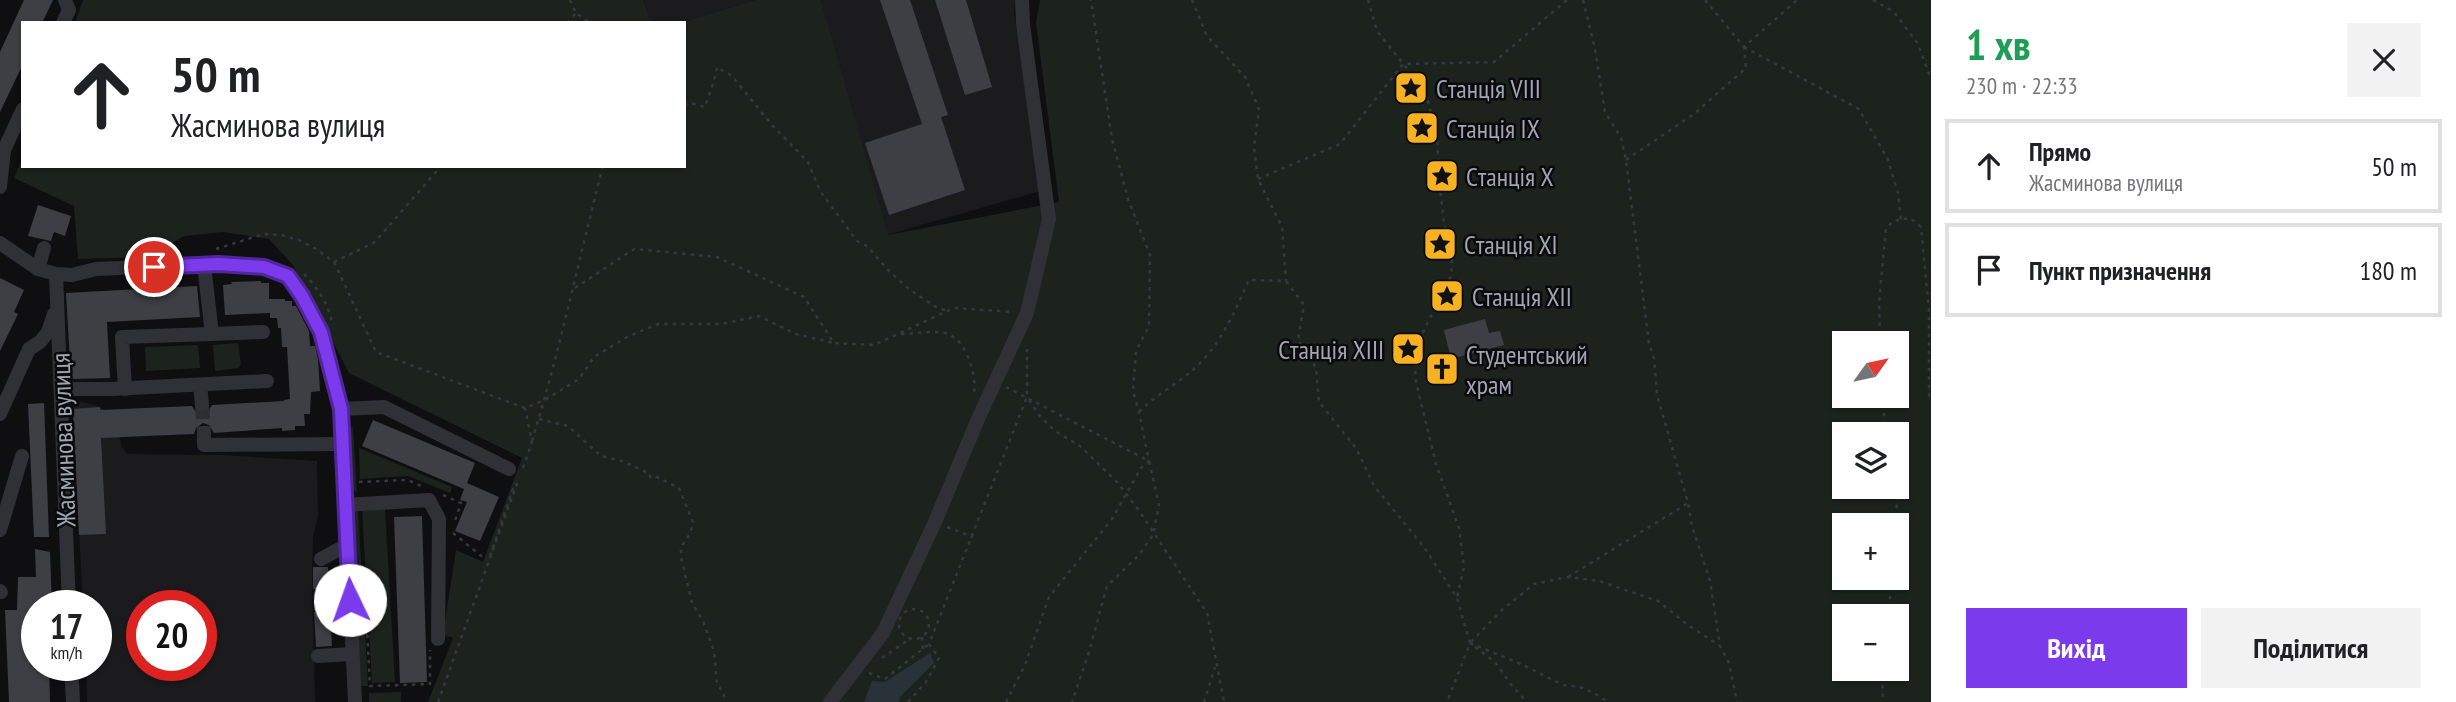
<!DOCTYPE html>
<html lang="uk">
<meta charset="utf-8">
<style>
:root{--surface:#fff;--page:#f2f2f2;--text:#202124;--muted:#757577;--line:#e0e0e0;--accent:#7c3aed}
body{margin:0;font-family:"PT Sans Narrow",sans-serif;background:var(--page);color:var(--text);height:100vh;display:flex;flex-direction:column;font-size:26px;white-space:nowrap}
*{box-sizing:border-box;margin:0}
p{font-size:23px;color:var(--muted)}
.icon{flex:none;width:38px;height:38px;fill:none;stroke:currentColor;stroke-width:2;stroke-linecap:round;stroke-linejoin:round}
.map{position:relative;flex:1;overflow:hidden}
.drawer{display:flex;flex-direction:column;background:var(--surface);width:525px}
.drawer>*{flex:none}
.banner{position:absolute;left:21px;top:21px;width:665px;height:147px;border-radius:0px;box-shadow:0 2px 5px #0004;background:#fff;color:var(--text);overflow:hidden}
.needle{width:46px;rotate:57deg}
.fabs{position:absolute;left:1832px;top:331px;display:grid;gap:14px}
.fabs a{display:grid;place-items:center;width:77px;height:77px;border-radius:0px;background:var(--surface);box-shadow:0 2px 5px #0004;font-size:35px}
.speed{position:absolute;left:21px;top:590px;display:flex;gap:14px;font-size:35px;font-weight:700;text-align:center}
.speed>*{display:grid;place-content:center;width:91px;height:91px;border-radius:50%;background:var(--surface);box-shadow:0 2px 5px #0004;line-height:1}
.speed small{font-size:18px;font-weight:400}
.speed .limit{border:10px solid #d22;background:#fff;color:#111}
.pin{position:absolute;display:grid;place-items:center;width:60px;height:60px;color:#fff;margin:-30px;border:4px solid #fff;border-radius:50%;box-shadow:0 2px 7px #0007}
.me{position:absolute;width:77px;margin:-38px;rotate:357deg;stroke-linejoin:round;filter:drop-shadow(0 0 5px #0008)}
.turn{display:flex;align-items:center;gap:24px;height:147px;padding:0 35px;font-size:32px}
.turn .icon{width:91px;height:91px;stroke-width:2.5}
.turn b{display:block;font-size:49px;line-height:60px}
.round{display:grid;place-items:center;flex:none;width:74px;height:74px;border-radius:0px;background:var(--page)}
.headline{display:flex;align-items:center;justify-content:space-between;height:119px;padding:0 35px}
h1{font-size:42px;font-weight:700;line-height:52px;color:#1e9e55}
.primary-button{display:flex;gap:14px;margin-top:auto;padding:14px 35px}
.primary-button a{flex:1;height:80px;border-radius:0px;background:var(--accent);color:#fff;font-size:28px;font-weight:700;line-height:80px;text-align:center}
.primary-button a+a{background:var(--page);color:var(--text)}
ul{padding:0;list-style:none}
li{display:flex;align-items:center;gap:21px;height:94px;margin:0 14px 10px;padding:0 21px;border:4px solid var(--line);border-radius:0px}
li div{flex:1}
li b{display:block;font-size:26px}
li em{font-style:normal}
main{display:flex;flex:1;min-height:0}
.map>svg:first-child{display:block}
.built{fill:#1b1b1e;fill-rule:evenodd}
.green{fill:#1c231d;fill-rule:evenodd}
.water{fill:#293239}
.building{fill:#3e3f44}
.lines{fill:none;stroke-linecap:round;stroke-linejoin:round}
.minor-tunnel{stroke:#2c2d31;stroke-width:14;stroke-dasharray:14 7;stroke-linecap:butt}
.path{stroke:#36383d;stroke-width:2.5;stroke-dasharray:3.5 5;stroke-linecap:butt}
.minor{stroke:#303136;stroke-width:14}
.route-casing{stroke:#51269a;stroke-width:18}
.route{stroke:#7c3aed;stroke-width:12}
.labels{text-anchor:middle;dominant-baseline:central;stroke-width:5;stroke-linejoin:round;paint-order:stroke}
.poi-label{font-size:26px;fill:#a0a5b2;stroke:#0a0a0c;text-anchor:start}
.street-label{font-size:26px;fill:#a0a5b2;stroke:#0a0a0c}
</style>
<main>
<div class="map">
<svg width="1931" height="702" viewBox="0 0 1931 702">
<rect width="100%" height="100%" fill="#0f0f11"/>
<g class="built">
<polygon points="643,0 755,0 681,23 651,23"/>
<polygon points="821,0 1015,0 1014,12 1040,191 887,235"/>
<path d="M72,399L100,407L113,415L122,447L127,454L223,455L317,461L318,516L313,538L312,576L315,702H87L86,665H96V606L83,605ZM142,606H201V665H142Z"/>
</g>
<g class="green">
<polygon points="83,0 643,0 651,23 75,23"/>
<path d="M755,0H821L888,235L1059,202L1036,22L1040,0H1931V702H428L453,638L443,635L456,550L483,562L522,458L349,373L293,265L269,239L223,232L184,236L149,257L78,259L74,206L14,178L23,156V166H684V23H681ZM1844,343H1897V396H1844ZM1844,434H1897V486H1844ZM1844,525H1897V578H1844ZM1844,616H1897V668H1844Z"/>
<polygon points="238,343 241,364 238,368 215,371 213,345"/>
<polygon points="198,345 200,368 146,371 145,347"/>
<polygon points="353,427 357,493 350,486 347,428"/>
<polygon points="359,448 452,487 450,493 408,476 360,479"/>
<polygon points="358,508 368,686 361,686 352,513"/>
<polygon points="385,509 395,682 372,683 362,511"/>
<polygon points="401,692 401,702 369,702 369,693"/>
</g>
<polygon class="water" points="930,653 934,663 900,697 899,702 864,702 872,681 885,682"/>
<g class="building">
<polygon points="24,0 53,0 42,23 23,23 23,64 0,112 0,52"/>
<polygon points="880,0 910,0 948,115 941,117 965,190 889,215 865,143 922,124"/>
<polygon points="935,0 966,0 992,87 965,95"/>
<polygon points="38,205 71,216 65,236 54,232 51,241 28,236"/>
<polygon points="0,278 24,290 14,312 18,314 0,351"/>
<polygon points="261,281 261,283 269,283 269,299 285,299 285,301 292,301 292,306 296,306 309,331 310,346 315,346 318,359 320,391 311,392 310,414 304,414 305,426 295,426 295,430 282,431 282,428 214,433 209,425 203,423 196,428 194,434 101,438 106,534 79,535 73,409 100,407 100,410 192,406 195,411 202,415 208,412 212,405 284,401 284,400 290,399 287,347 282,347 281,328 278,328 277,318 270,318 270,313 225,315 223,285 232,284 231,282"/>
<polygon points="197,286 200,317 107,322 110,378 71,379 66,293"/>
<polygon points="1485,319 1489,333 1500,331 1504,345 1451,359 1444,330"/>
<polygon points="1447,357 1452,378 1449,382 1443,383 1438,382 1432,361"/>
<polygon points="44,403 49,537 34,537 28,404"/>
<polygon points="373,420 475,463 467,483 499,497 480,541 455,531 467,502 460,500 464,489 362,446"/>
<polygon points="422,516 427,682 400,683 394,517"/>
<polygon points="35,549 50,552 52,606 37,606 37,665 49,665 50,702 9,702 5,610 17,610 18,577 36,577"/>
<rect x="313" y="567" width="15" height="22"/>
<polygon points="330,611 332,646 316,647 314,612"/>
</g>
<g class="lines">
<polyline class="minor-tunnel" points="202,405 204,433"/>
<g class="path">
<polyline points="570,0 576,13 590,23"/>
<polyline points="1192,0 1207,36 1245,77 1259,109 1254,147 1258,179 1282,227 1286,281"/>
<polyline points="1368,0 1377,31 1425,91 1437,134 1439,178 1444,224 1452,261 1451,276 1420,338 1415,362 1416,382 1436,464 1459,528 1464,567 1457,598"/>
<polyline points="1583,0 1595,49 1605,112 1621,138 1626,160 1649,344 1654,358 1657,395 1688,503 1692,526 1710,581 1720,646 1729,663 1737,702"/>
<polyline points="1705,0 1744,47 1797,0"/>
<polyline points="1873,0 1894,12 1918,44 1931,79"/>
<polyline points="567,23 576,13"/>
<polyline points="1744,47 1859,109 1888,160 1898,193 1901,220"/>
<polyline points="684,105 691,103 705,107 714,81 717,67 732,76 772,125 808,162 820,191 857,241 867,246 888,270 909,289 934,306 947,311"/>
<polyline points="1626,160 1694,114 1746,68 1744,47"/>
<polyline points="1258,179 1340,144 1403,64 1494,62 1567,0"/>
<polyline points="216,249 264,234 281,235 299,240 316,249 334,262 376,352 525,408 545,400 579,379 594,357 627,337 658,324 721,324 759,316 796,334 834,343"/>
<polyline points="334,262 375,242 441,166"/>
<path d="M304,274C317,287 328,303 332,322"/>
<polyline points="575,288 634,249 717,257 804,297 834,343 874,345 954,308 1014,312"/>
<path d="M901,334C916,334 931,330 945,333C966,338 977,375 974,393"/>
<polyline points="1880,343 1879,302 1886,229 1893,221 1910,218 1921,227 1929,311 1929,397 1931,401"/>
<polyline points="1006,387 1149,461 1159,505 1153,535 1138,556 1107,586 1089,652 1072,702"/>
<polyline points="1882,396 1886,434"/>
<polyline points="1029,400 1039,415 1055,431 1080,446 1117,482 1140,512 1207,613 1224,702"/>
<path d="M1139,412C1156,394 1177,385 1195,368C1221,344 1235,311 1249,280L1286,281L1304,305L1298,340L1316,368L1319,402L1356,448L1374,486L1424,547L1457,598L1470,643L1447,702"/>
<polyline points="539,419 568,426 601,456 622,461 650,474 650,477 655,476 679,488 693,522 690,534 681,547 681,557 692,603 703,621 714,651 717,684 724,694 723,702"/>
<path d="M532,441C560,350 579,258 603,166"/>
<polyline points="523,468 532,442 525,408"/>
<polyline points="359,482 408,480 421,486"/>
<polyline points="443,495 461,503 454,524"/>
<polyline points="1895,525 1899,482 1897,477"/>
<polyline points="947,527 973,537"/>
<polyline points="453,533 485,559"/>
<polyline points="490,556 515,483"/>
<polyline points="1568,577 1688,503"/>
<polyline points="366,609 370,686 430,684 430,650"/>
<circle cx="914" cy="624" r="15"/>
<polyline points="1887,616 1893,578"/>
<polyline points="922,637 923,651"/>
<polyline points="1471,642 1503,609 1534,584 1568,577 1599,581 1658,601 1688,625 1720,646"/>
<polyline points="1470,643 1521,664 1563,685 1580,687 1594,693 1608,702"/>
<polyline points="1475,647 1495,662 1512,686 1527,702"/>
<polyline points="882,658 911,638"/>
<polyline points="1882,668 1883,702"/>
<polyline points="869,673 885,679 929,644"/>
<polyline points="438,702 519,478"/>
<polyline points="908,702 926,682 939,658 929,644 1027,397 1027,349"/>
<polyline points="1006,702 1025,665 1049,597 1112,519 1141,468 1149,461 1139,412 1133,391 1136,351 1149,326 1150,255 1128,199 1112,139 1091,0"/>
<polyline points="1204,702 1215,667"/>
</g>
<g class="minor">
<polyline points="63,23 69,10 65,0"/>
<polyline points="0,149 4,150 23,109"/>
<polyline points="0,187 4,150"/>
<polyline points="0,243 38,269 56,274 72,275 96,269 219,264 264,267 288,276 302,296 321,332 341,409 355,702"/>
<polyline points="204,265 212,334 263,332"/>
<polyline points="38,269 44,248"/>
<polyline points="56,274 69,606"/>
<polyline points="200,385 202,405"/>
<polyline points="61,389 112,389 267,381"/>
<polyline points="125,389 122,337 212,334"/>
<polyline points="341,409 384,407 509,469"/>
<polyline points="0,414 29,349 40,342 48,332 54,314"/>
<polyline points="204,433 204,445 342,444"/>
<polyline points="345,505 429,500 439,519 438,639"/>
<polyline points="0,530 22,456"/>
<polyline points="321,559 347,545"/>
<polyline points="0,591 1,592"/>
<polyline points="318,656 352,654"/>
<polyline points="71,665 73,702"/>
<polyline points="830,702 883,633 935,522 978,419 1027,313 1049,219 1023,24 1022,0"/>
</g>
</g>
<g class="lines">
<defs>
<polyline id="route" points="154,267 219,264 264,267 288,276 302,296 321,332 341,409 350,600"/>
</defs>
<use href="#route" class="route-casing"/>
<use href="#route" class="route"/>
</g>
<defs>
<symbol id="sight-square" viewBox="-11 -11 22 22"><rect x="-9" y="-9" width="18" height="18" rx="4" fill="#f7b121" stroke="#0a0a0c"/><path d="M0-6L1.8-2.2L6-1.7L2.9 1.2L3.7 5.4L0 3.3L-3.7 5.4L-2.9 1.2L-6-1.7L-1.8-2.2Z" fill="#111"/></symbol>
<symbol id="church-square" viewBox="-11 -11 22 22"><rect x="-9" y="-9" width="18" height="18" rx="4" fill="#f7b121" stroke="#0a0a0c"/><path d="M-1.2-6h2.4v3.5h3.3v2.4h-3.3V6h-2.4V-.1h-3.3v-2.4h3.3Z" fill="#111"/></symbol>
</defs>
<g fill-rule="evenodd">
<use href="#sight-square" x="1392" y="69" width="38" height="38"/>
<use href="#sight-square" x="1403" y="109" width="38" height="38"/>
<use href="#sight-square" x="1423" y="157" width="38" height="38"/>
<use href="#sight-square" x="1421" y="225" width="38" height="38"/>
<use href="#sight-square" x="1428" y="277" width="38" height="38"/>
<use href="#sight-square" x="1389" y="330" width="38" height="38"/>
<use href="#church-square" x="1423" y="350" width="38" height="38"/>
</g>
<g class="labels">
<g class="poi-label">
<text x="1436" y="88">Cтанція VIII</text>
<text x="1446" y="128">Cтанція IX</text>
<text x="1466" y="176">Cтанція X</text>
<text x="1464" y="244">Cтанція XI</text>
<text x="1472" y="296">Cтанція XII</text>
<text x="1384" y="349" text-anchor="end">Cтанція XIII</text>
<text x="1466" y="354">Студентський<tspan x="1466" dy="30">храм</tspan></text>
</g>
<g class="street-label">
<text transform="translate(63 440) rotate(-92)">Жасминова вулиця</text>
</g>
</g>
</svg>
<div class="fabs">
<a><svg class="needle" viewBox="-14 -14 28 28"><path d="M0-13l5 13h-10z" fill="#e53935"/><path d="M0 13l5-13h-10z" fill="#757577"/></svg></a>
<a><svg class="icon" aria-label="layers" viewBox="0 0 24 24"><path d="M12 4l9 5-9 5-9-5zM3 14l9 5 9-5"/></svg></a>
<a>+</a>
<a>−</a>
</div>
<div class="speed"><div>17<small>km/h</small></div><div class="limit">20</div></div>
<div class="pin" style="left:154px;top:267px;background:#d93025"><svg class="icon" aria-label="arrive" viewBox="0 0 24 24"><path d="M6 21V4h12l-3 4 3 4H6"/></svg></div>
<svg class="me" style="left:350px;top:600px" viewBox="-20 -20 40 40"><circle r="19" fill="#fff"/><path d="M0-13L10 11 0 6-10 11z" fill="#7c3aed"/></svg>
<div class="banner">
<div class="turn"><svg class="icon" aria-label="ahead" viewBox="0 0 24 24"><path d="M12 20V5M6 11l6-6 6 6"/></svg><div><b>50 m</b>Жасминова вулиця</div></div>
</div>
</div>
<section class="drawer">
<div class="headline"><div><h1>1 хв</h1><p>230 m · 22:33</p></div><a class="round"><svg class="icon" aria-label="close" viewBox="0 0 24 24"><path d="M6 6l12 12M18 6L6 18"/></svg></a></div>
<ul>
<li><svg class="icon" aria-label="ahead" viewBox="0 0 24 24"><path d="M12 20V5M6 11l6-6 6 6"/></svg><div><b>Прямо</b><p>Жасминова вулиця</p></div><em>50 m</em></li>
<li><svg class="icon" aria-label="arrive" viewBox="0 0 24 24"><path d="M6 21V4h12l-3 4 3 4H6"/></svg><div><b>Пункт призначення</b></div><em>180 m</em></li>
</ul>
<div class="primary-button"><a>Вихід</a><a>Поділитися</a></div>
</section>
</main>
